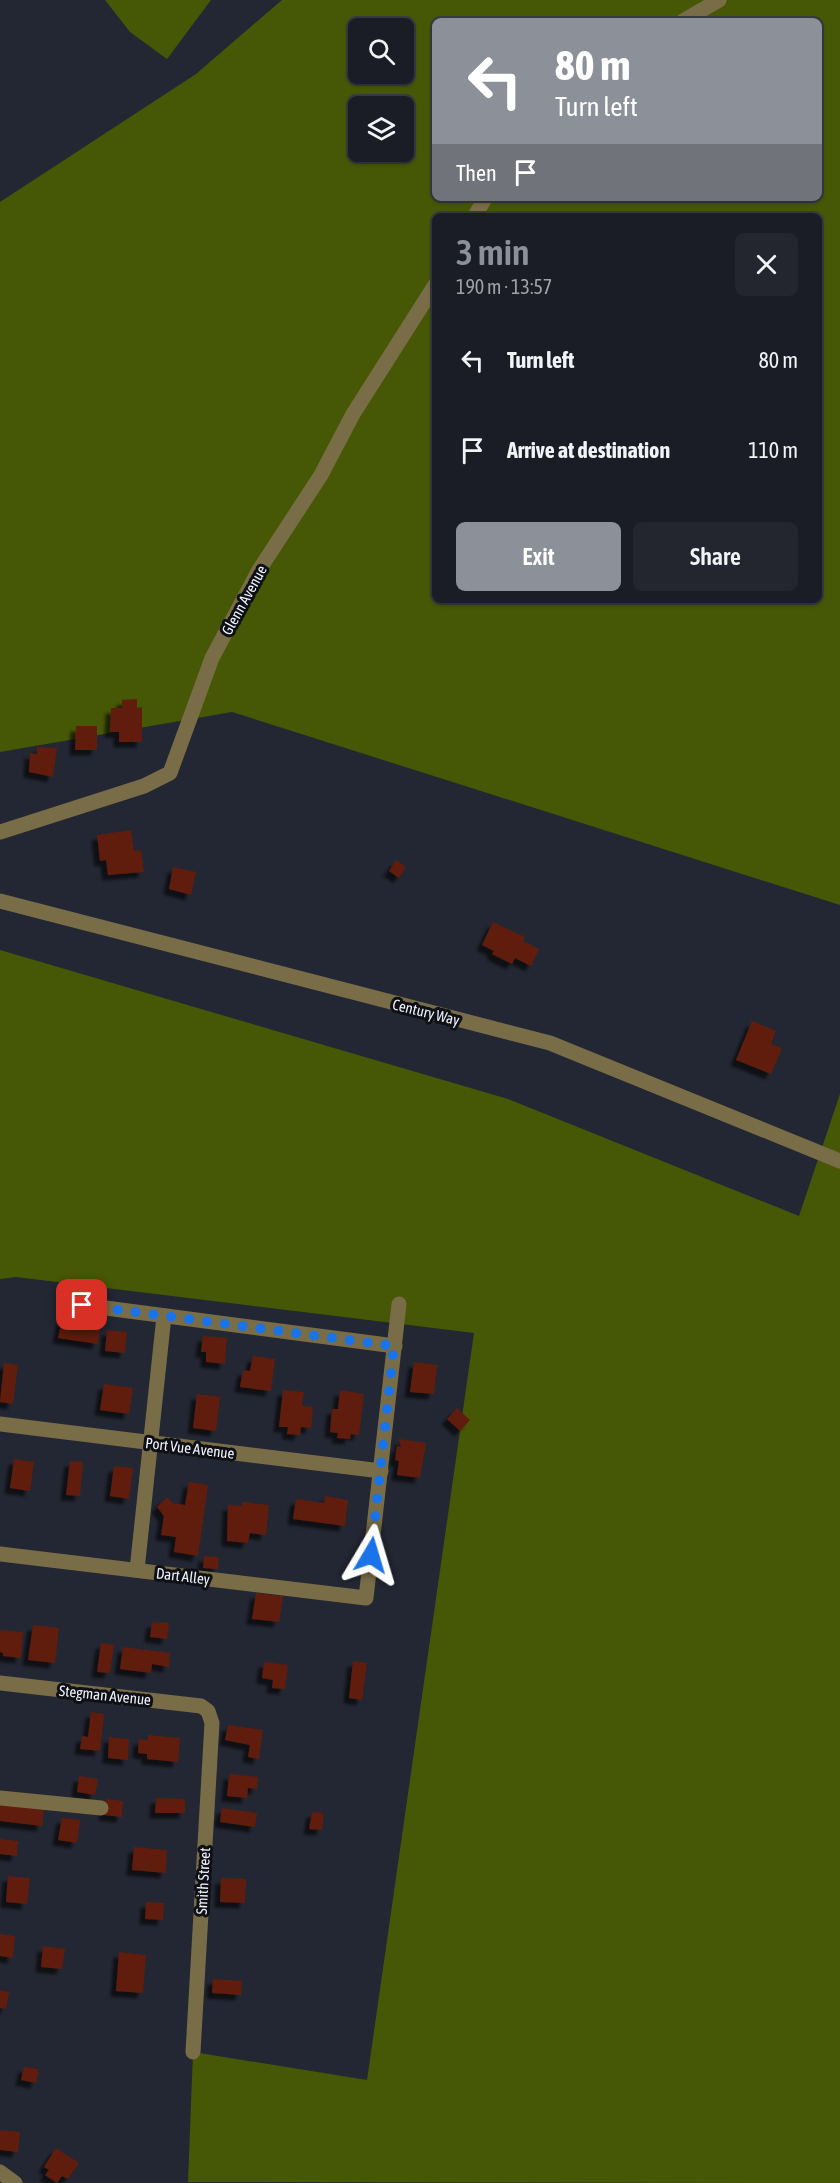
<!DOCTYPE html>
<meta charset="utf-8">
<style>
:root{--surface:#1a1d26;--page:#23262e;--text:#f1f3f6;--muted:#9fa2a7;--line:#383b43;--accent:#8c9099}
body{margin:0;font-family:"Asap Condensed",sans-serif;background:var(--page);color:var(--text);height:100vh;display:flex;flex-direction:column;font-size:22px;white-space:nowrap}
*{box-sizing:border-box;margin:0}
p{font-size:20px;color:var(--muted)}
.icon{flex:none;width:33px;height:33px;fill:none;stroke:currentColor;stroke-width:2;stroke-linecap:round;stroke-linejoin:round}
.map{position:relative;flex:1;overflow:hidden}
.sheet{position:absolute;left:432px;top:213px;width:390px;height:390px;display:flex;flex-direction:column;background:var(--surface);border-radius:9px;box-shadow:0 2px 4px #0004,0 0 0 2px var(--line)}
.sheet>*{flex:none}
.banner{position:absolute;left:432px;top:18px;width:390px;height:183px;border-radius:9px;box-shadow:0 2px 4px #0004,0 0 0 2px var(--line);background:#8c9099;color:#fff;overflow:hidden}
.tools{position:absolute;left:348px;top:18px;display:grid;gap:12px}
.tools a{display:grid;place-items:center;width:66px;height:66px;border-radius:9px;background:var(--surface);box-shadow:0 2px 4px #0004,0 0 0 2px var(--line);font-size:30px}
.pin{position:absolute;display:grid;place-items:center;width:51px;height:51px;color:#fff;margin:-26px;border-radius:12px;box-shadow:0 3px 9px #0006}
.me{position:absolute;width:66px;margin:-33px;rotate:7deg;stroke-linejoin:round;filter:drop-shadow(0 0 4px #0008)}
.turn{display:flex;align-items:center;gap:21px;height:126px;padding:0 24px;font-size:27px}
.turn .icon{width:78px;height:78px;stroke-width:2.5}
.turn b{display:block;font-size:42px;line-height:51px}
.then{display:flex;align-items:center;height:57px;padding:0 24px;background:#0003;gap:12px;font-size:22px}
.round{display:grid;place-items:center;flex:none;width:63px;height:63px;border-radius:9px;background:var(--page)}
.overview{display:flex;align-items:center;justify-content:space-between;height:102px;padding:0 24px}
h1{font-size:36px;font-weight:600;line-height:45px;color:var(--accent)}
.button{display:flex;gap:12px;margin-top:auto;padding:12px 24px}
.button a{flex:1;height:69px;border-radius:9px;background:var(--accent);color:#fff;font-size:24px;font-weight:600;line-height:69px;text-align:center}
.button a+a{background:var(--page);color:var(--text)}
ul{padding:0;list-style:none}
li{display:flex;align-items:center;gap:18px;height:90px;padding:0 24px}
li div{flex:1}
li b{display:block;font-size:22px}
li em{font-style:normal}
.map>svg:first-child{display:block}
.green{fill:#465705;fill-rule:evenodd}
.building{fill:#601d0a;filter:url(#shadow)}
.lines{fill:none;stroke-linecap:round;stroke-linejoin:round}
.minor{stroke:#796d47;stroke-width:15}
.route{stroke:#1a73e8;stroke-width:10;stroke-dasharray:0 18}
.labels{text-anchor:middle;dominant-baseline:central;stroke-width:6;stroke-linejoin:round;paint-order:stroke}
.street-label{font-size:15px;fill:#eff2fa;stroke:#0e1015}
</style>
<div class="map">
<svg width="840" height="2183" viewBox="0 0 840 2183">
<defs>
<filter id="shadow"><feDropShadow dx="-5.5" dy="5.5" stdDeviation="1.5" flood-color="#0009"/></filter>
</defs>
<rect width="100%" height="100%" fill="#232733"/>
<g class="green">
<polygon points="105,0 211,0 167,59 130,32"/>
<path d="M282,0H840V905L232,712L0,752V202L196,74ZM435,21H819V198H435ZM358,28H404V74H358ZM358,106H404V152H358ZM435,216H819V600H435Z"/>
<polygon points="0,950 508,1099 799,1216 840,1094 840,2183 188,2182 193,2052 367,2080 474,1333 16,1277 0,1279"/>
</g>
<g class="building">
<polygon points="137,699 137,708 142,707 142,742 119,742 119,732 110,732 111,708 122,708 122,700"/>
<polygon points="76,726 97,726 97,750 75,750"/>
<polygon points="37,747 57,748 53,777 29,772 30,753 37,754"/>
<polygon points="131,830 134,851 141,850 144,872 108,875 106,860 100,861 97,835"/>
<polygon points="396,860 406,867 399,878 389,871"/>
<polygon points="173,867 196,872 191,895 169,889"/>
<polygon points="493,922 525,937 523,941 539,949 531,966 515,958 512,964 492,954 494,951 482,945"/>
<polygon points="752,1021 776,1031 771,1044 782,1048 771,1074 736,1060"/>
<polygon points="85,1318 101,1321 98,1344 58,1338 62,1319 85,1322"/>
<polygon points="107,1330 127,1332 125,1353 105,1351"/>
<polygon points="203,1336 227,1338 225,1364 206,1362 206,1352 201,1352"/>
<polygon points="253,1356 275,1359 271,1391 240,1387 243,1370 250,1371"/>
<polygon points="414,1362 437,1365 434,1394 410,1392"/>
<polygon points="4,1363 18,1365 13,1404 0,1402"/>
<polygon points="104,1384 133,1388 129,1414 100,1410"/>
<polygon points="283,1390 304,1392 302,1406 313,1407 311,1428 301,1427 300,1435 287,1434 288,1427 279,1427"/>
<polygon points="340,1390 364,1394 359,1435 351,1434 350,1439 337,1438 338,1433 330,1432 332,1409 338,1409"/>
<polygon points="197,1394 220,1397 216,1431 193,1428"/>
<polygon points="457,1408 470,1420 460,1431 447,1419"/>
<polygon points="399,1439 426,1443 420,1478 397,1475 399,1461 395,1460 397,1446 401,1447"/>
<polygon points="14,1459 34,1462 30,1491 10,1488"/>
<polygon points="70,1461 83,1462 80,1496 66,1495"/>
<polygon points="114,1466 133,1468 129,1499 110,1496"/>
<polygon points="189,1482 208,1485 198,1556 174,1552 176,1537 161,1535 164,1516 157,1507 167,1497 172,1503 185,1505"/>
<polygon points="325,1496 348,1500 345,1526 293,1519 296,1499 324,1503"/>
<polygon points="242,1502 269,1505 266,1535 250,1533 248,1543 227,1541 228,1505 242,1506"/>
<polygon points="204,1556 219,1557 218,1569 203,1568"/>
<polygon points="256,1593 283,1596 279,1622 252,1619"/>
<polygon points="152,1622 169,1623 167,1639 150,1637"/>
<polygon points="33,1625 59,1628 55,1663 28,1660"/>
<polygon points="0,1630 23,1632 21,1658 3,1656 3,1653 0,1652"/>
<polygon points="101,1643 114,1645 110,1673 97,1672"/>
<polygon points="123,1647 170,1653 169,1667 152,1664 151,1673 120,1669"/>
<polygon points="353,1661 367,1663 362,1700 349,1698"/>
<polygon points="264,1662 288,1665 285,1689 272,1688 273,1680 262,1678"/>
<polygon points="91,1712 104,1714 100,1751 80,1749 82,1736 88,1737"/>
<polygon points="228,1725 263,1730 259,1759 248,1757 250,1745 225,1740"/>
<polygon points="148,1735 180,1738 178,1762 147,1759 147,1754 138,1753 139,1739 148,1740"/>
<polygon points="109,1737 129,1739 128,1760 108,1758"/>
<polygon points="229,1774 258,1777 257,1789 248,1788 247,1798 227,1796"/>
<polygon points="79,1776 98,1779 95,1795 77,1792"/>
<polygon points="156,1798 185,1799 185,1813 155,1813"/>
<polygon points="106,1799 123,1801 122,1817 104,1815"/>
<polygon points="0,1804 44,1809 42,1826 0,1821"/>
<polygon points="222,1808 257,1813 255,1827 220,1822"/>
<polygon points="312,1812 324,1813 322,1830 309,1829"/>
<polygon points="62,1818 80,1820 77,1843 58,1840"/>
<polygon points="0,1839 18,1841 17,1856 0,1854"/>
<polygon points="134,1847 167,1850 166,1873 132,1870"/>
<polygon points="8,1876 30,1878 27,1904 6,1902"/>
<polygon points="221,1878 246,1879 245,1903 220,1902"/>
<polygon points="146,1902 164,1903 163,1920 145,1919"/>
<polygon points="0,1934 15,1936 13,1958 0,1956"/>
<polygon points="43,1946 65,1949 62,1969 41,1967"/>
<polygon points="119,1952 146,1955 143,1993 116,1991"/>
<polygon points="213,1979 242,1981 241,1995 212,1993"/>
<polygon points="0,1990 9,1992 6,2009 0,2008"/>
<polygon points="24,2067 39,2069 36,2083 21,2080"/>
<polygon points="0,2130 20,2132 18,2152 0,2150"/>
<polygon points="56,2148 79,2163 68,2179 62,2176 57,2183 45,2175 49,2170 44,2167"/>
</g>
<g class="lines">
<g class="minor">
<polyline points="683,21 719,0"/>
<polyline points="475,216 485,198"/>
<polyline points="0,832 144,786 170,773 212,658 259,570 321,475 353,414 435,285"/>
<polyline points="0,901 550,1043 840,1161"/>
<polyline points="83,1305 395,1346"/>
<polyline points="0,1424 381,1471"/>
<polyline points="0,1554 366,1598 399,1304"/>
<polyline points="137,1570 164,1316"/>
<polyline points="0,1683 201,1706 208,1711 212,1723 193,2052"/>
<polyline points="0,1798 101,1808"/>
<polyline points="0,2172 15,2183"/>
</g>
</g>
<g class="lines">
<polyline class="route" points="82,1305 394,1346 371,1555"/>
</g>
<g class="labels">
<g class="street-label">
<text transform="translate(244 600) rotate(-61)">Glenn Avenue</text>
<text transform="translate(426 1012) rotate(14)">Century Way</text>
<text transform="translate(190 1448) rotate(7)">Port Vue Avenue</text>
<text transform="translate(183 1576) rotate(7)">Dart Alley</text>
<text transform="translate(105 1695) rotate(6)">Stegman Avenue</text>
<text transform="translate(203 1881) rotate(-87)">Smith Street</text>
</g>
</g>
</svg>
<div class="tools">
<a><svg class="icon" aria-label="search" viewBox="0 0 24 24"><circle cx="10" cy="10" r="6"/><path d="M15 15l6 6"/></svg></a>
<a><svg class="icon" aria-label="layers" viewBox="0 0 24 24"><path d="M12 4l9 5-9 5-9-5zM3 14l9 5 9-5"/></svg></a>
</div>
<div class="pin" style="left:82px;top:1305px;background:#d93025"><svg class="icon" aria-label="arrive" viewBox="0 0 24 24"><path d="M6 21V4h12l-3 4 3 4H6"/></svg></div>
<svg class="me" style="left:371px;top:1555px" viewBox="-20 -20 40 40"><path d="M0-17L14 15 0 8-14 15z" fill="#1a73e8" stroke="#fff" stroke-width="4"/></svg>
<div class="banner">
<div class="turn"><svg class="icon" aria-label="left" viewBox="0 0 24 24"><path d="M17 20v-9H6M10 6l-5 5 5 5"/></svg><div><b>80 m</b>Turn left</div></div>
<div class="then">Then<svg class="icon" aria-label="arrive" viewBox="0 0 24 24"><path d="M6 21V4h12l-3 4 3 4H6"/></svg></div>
</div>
<section class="sheet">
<div class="overview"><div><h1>3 min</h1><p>190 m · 13:57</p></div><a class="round"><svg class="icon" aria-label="close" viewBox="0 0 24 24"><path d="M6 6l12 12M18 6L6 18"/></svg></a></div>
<ul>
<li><svg class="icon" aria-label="left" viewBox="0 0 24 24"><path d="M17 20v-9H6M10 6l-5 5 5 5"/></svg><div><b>Turn left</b></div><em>80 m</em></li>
<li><svg class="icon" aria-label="arrive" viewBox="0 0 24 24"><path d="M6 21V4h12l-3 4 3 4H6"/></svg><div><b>Arrive at destination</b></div><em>110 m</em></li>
</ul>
<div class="button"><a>Exit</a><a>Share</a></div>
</section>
</div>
